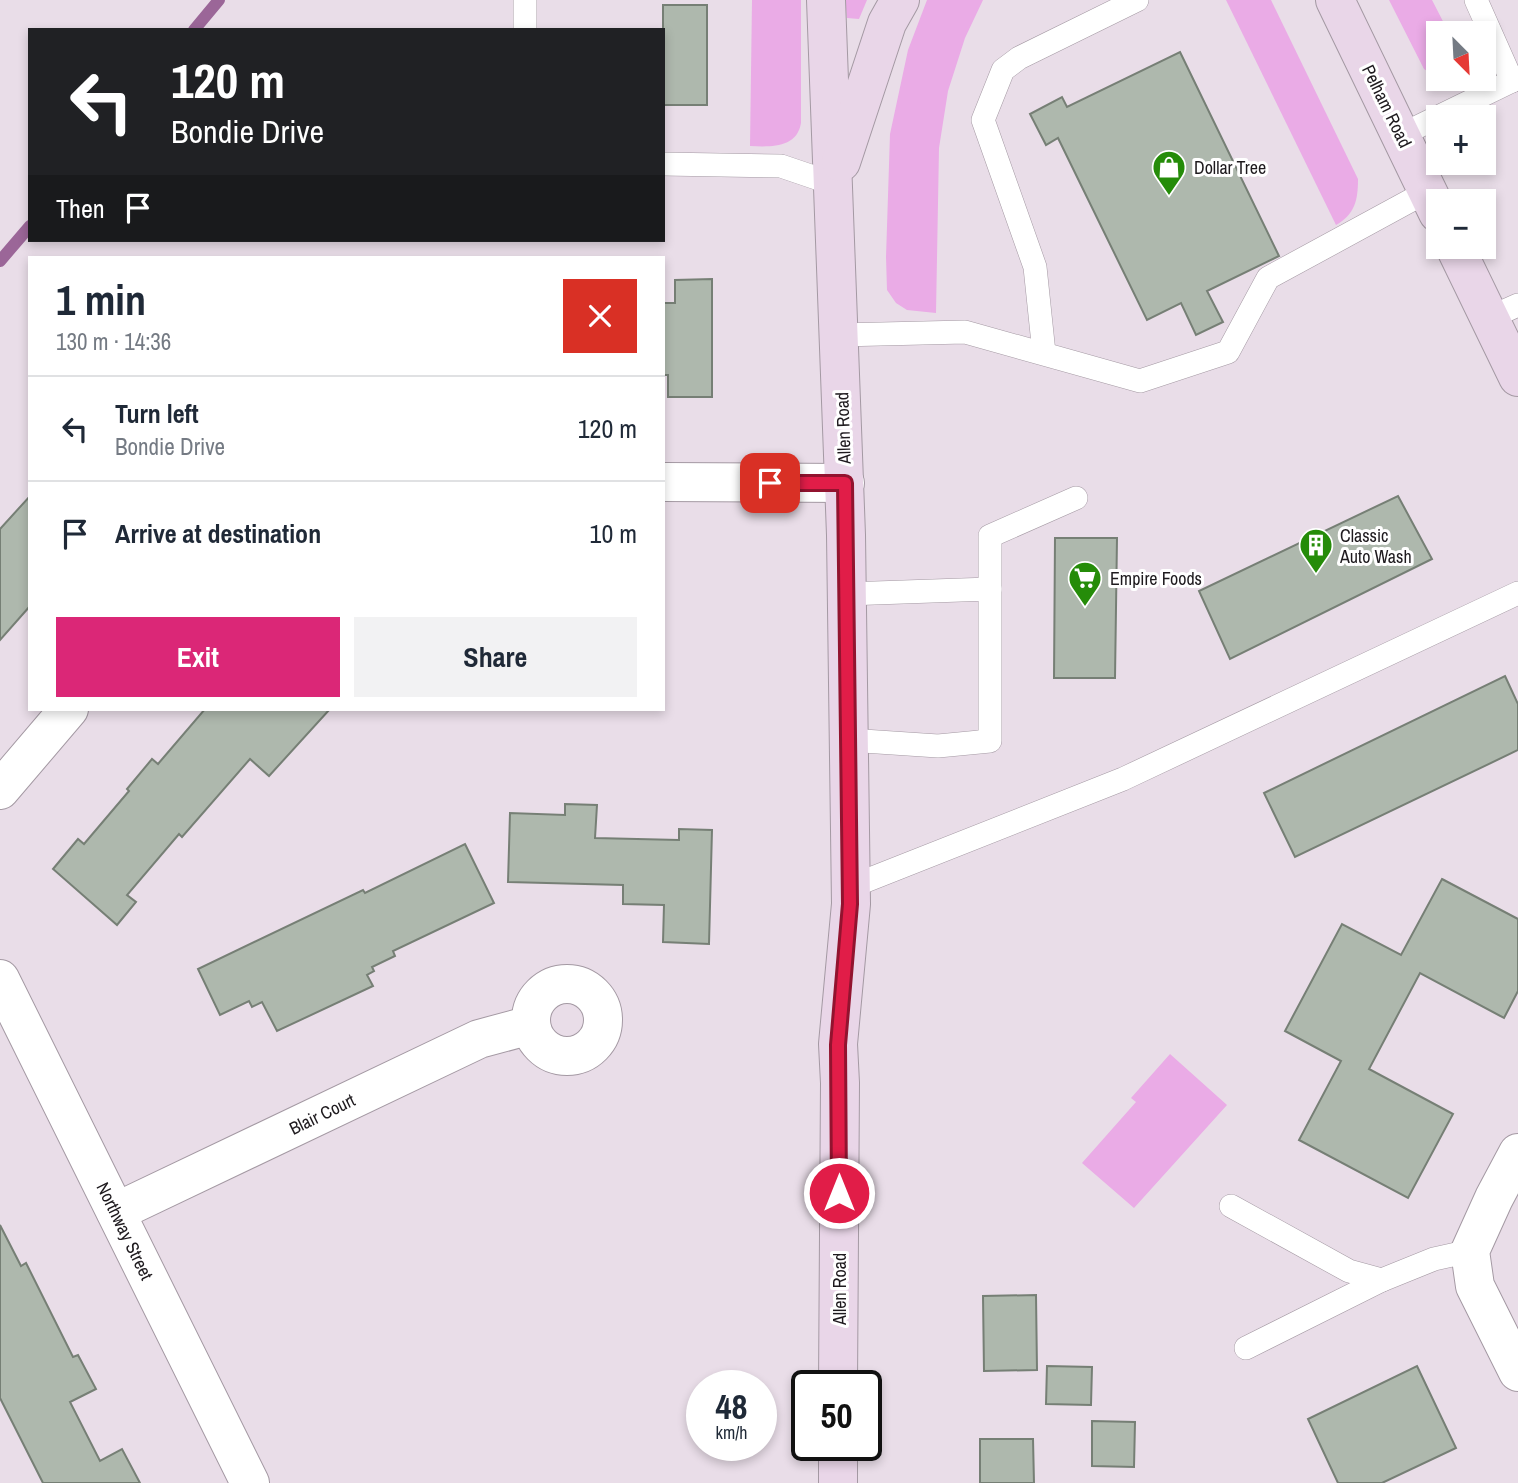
<!DOCTYPE html>
<meta charset="utf-8">
<style>
:root{--surface:#fff;--page:#f2f2f3;--text:#1f2937;--muted:#747a83;--line:#e0e1e3;--accent:#db2777}
body{margin:0;font-family:"Archivo Narrow",sans-serif;background:var(--page);color:var(--text);height:100vh;display:flex;flex-direction:column;font-size:26px;white-space:nowrap}
*{box-sizing:border-box;margin:0}
p{font-size:23px;color:var(--muted)}
.icon{flex:none;width:38px;height:38px;fill:none;stroke:currentColor;stroke-width:2;stroke-linecap:round;stroke-linejoin:round}
.map{position:relative;flex:1;overflow:hidden}
.drawer{position:absolute;left:28px;top:256px;width:637px;height:455px;display:flex;flex-direction:column;background:var(--surface);border-radius:0px;box-shadow:0 4px 10px #0003}
.drawer>*{flex:none}
.hud{position:absolute;left:28px;top:28px;width:637px;height:214px;border-radius:0px;box-shadow:0 4px 10px #0003;background:#202124;color:#fff;overflow:hidden}
.needle{width:46px;rotate:156deg}
.tools{position:absolute;left:1426px;top:21px;display:grid;gap:14px}
.tools a{display:grid;place-items:center;width:70px;height:70px;border-radius:0px;background:var(--surface);box-shadow:0 4px 10px #0003;font-size:35px}
.speed{position:absolute;left:686px;top:1370px;display:flex;gap:14px;font-size:35px;font-weight:700;text-align:center}
.speed>*{display:grid;place-content:center;width:91px;height:91px;border-radius:50%;background:var(--surface);box-shadow:0 4px 10px #0003;line-height:1}
.speed small{font-size:18px;font-weight:400}
.speed .limit{border:4px solid #111;border-radius:10px;background:#fff;color:#111}
.pin{position:absolute;display:grid;place-items:center;width:60px;height:60px;color:#fff;margin:-30px;border-radius:14px;box-shadow:0 4px 10px #0006}
.me{position:absolute;width:77px;margin:-38px;rotate:0deg;stroke-linejoin:round;filter:drop-shadow(0 0 5px #0008)}
.turn{display:flex;align-items:center;gap:24px;height:147px;padding:0 28px;font-size:32px}
.turn .icon{width:91px;height:91px;stroke-width:2.5}
.turn b{display:block;font-size:49px;line-height:60px}
.then{display:flex;align-items:center;height:66px;padding:0 28px;background:#0003;gap:14px;font-size:26px}
.round{display:grid;place-items:center;flex:none;width:74px;height:74px;border-radius:0px;background:var(--page)}
.overview{display:flex;align-items:center;justify-content:space-between;height:119px;padding:0 28px}
h1{font-size:42px;font-weight:700;line-height:52px}
.action{display:flex;gap:14px;margin-top:auto;padding:14px 28px}
.action a{flex:1;height:80px;border-radius:0px;background:var(--accent);color:#fff;font-size:28px;font-weight:700;line-height:80px;text-align:center}
.action a+a{background:var(--page);color:var(--text)}
ul{padding:0;list-style:none}
li{display:flex;align-items:center;gap:21px;height:105px;padding:0 28px;border-top:2px solid var(--line)}
li div{flex:1}
li b{display:block;font-size:26px}
li em{font-style:normal}
.map>svg:first-child{display:block}
.green{fill:#eaabe6}
.lines{fill:none;stroke-linecap:round;stroke-linejoin:round}
.stream{stroke:#9b6698;stroke-width:12}
.building{fill:#aeb8ad;stroke:#767f75;stroke-width:2}
.lane-casing{stroke:#a499a3;stroke-width:24}
.street-casing{stroke:#a499a3;stroke-width:40}
.secondary-casing{stroke:#a499a3;stroke-width:40}
.lane{stroke:#fff;stroke-width:23}
.street{stroke:#fff;stroke-width:38}
.secondary{stroke:#e9d6e8;stroke-width:38}
.route-casing{stroke:#92132f;stroke-width:18}
.route{stroke:#e11d48;stroke-width:12}
.labels{text-anchor:middle;dominant-baseline:central;stroke-width:6;stroke-linejoin:round;paint-order:stroke}
.street-label{font-size:18px;fill:#1e1a1e;stroke:#fff}
.poi-label{font-size:18px;fill:#1e1a1e;stroke:#fff;text-anchor:start}
</style>
<div class="map">
<svg width="1518" height="1483" viewBox="0 0 1518 1483">
<rect width="100%" height="100%" fill="#e9dde8"/>
<g class="green">
<path d="M752,0H801V123C797,148 771,147 750,146Z"/>
<polygon points="845,0 867,0 859,19 847,18"/>
<polygon points="927,0 983,0 965,38 948,91 939,148 936,313 907,310 896,303 887,290 886,257 890,134 908,50"/>
<path d="M1226,0H1271L1358,179C1358,200 1355,214 1336,225Z"/>
<polygon points="1389,0 1432,0 1449,33 1438,33 1438,78 1424,69"/>
<polygon points="1170,1054 1227,1105 1134,1208 1082,1163 1136,1102 1131,1098"/>
</g>
<g class="lines">
<g class="stream">
<polyline points="194,30 219,0"/>
<polyline points="0,261 30,226"/>
</g>
</g>
<g class="building">
<rect x="663" y="5" width="44" height="100"/>
<polygon points="1180,52 1279,256 1207,291 1223,322 1196,335 1181,303 1147,320 1058,138 1046,145 1030,114 1062,97 1067,107"/>
<polygon points="712,279 712,397 668,397 668,375 663,375 663,303 675,303 675,280"/>
<polygon points="30,496 30,606 0,640 0,529"/>
<polygon points="1398,496 1432,559 1230,659 1199,591"/>
<polygon points="1055,538 1117,538 1115,678 1054,678"/>
<polygon points="1505,676 1518,704 1518,750 1295,857 1264,793"/>
<polygon points="205,709 330,709 269,776 250,759 182,837 179,834 127,895 136,902 117,925 53,869 78,839 84,844 129,791 127,789 152,759 158,764"/>
<polygon points="565,804 597,805 595,838 679,840 679,829 712,830 709,944 663,942 664,905 623,904 623,885 508,882 510,813 565,815"/>
<polygon points="465,844 494,903 393,951 395,956 372,967 374,971 367,975 373,986 277,1031 262,1002 252,1007 249,1001 220,1015 198,969 363,890 365,893"/>
<polygon points="1442,879 1518,919 1518,991 1504,1018 1420,973 1369,1069 1453,1114 1408,1198 1299,1140 1341,1061 1285,1031 1342,924 1401,955"/>
<polygon points="0,1225 21,1266 26,1263 73,1357 78,1355 96,1389 70,1402 100,1461 122,1449 140,1483 43,1483 0,1398"/>
<polygon points="1036,1295 1037,1370 984,1371 983,1296"/>
<polygon points="1047,1366 1092,1367 1091,1405 1046,1404"/>
<polygon points="1417,1366 1456,1448 1382,1483 1338,1483 1308,1419"/>
<polygon points="1092,1421 1135,1422 1134,1467 1092,1466"/>
<polygon points="980,1439 1033,1439 1034,1483 980,1483"/>
</g>
<g class="lines">
<defs>
<g id="lane">
<polyline points="525,0 525,30"/>
<polyline points="1476,0 1512,81"/>
<polyline points="1401,135 1518,78"/>
<polyline points="663,164 781,166 834,184"/>
<polyline points="1489,318 1518,305"/>
<polyline points="839,335 965,332 1140,381 1228,352 1268,278 1428,191"/>
<polyline points="1044,353 1035,267 983,120 1003,70 1019,58 1137,0"/>
<polyline points="990,589 990,536 1076,498"/>
<polyline points="846,594 990,589 990,741 938,746 848,740"/>
<polyline points="850,887 1123,779 1518,593"/>
<polyline points="1231,1206 1349,1271 1382,1280"/>
<polyline points="1246,1348 1382,1280 1434,1259 1470,1251"/>
</g>
<g id="street">
<polyline points="663,482 845,483"/>
<polyline points="0,790 69,709"/>
<polyline points="0,979 250,1483"/>
<circle cx="567" cy="1020" r="36"/>
<polyline points="1518,1153 1494,1198 1470,1251 1475,1286 1518,1372"/>
<polyline points="116,1212 479,1039 531,1025"/>
</g>
<g id="secondary">
<polyline points="826,0 846,535 851,904 838,1044 840,1083 838,1386"/>
<polyline points="1335,0 1438,213"/>
<polyline points="841,162 887,23 900,0"/>
<polyline points="1455,247 1518,377"/>
<polyline points="838,1483 838,1446"/>
</g>
</defs>
<use href="#lane" class="lane-casing"/>
<use href="#street" class="street-casing"/>
<use href="#secondary" class="secondary-casing"/>
<use href="#lane" class="lane"/>
<use href="#street" class="street"/>
<use href="#secondary" class="secondary"/>
</g>
<g class="lines">
<defs>
<polyline id="route" points="770,483 845,483 850,904 838,1045 839,1193"/>
</defs>
<use href="#route" class="route-casing"/>
<use href="#route" class="route"/>
</g>
<defs>
<symbol id="shop-pin" viewBox="-11 -11 22 30"><path d="M0 17L-7.5 6A9.5 9.5 0 1 1 7.5 6Z" fill="#258c09" stroke="#fff"/><path d="M-5-2.5h2.3a2.7 3.5 0 0 1 5.4 0H5L5.5 6h-11ZM-1.5-2.5h3a1.5 2.3 0 0 0-3 0Z" fill="#fff"/></symbol>
<symbol id="building-pin" viewBox="-11 -11 22 30"><path d="M0 17L-7.5 6A9.5 9.5 0 1 1 7.5 6Z" fill="#258c09" stroke="#fff"/><path d="M-4-6H4V6H1V3H-1V6H-4ZM-2.5-4.3h1.7v1.8h-1.7ZM.8-4.3h1.7v1.8H.8ZM-2.5-1h1.7V.8h-1.7ZM.8-1h1.7V.8H.8Z" fill="#fff"/></symbol>
<symbol id="supermarket-pin" viewBox="-11 -11 22 30"><path d="M0 17L-7.5 6A9.5 9.5 0 1 1 7.5 6Z" fill="#258c09" stroke="#fff"/><path d="M-6-5.5h2.5l.6 2H6L4.5 2H-2.5L-4.4-4H-6ZM-1.5 3.2a1.3 1.3 0 1 0 .1 0ZM3 3.2a1.3 1.3 0 1 0 .1 0Z" fill="#fff"/></symbol>
</defs>
<g fill-rule="evenodd">
<use href="#shop-pin" x="1150" y="148" width="38" height="52"/>
<use href="#building-pin" x="1297" y="526" width="38" height="52"/>
<use href="#supermarket-pin" x="1066" y="559" width="38" height="52"/>
</g>
<g class="labels">
<g class="street-label">
<text transform="translate(1387 106) rotate(64)">Pelham Road</text>
<text transform="translate(843 428) rotate(-92)">Allen Road</text>
<text transform="translate(322 1114) rotate(-26)">Blair Court</text>
<text transform="translate(125 1231) rotate(64)">Northway Street</text>
<text transform="translate(839 1289) rotate(-90)">Allen Road</text>
</g>
<g class="poi-label">
<text x="1194" y="167">Dollar Tree</text>
<text x="1340" y="535">Classic<tspan x="1340" dy="21">Auto Wash</tspan></text>
<text x="1110" y="578">Empire Foods</text>
</g>
</g>
</svg>
<div class="tools">
<a><svg class="needle" viewBox="-14 -14 28 28"><path d="M0-13l5 13h-10z" fill="#e53935"/><path d="M0 13l5-13h-10z" fill="#747a83"/></svg></a>
<a>+</a>
<a>−</a>
</div>
<div class="speed"><div>48<small>km/h</small></div><div class="limit">50</div></div>
<div class="pin" style="left:770px;top:483px;background:#d93025"><svg class="icon" aria-label="arrive" viewBox="0 0 24 24"><path d="M6 21V4h12l-3 4 3 4H6"/></svg></div>
<svg class="me" style="left:839px;top:1193px" viewBox="-20 -20 40 40"><circle r="17" fill="#e11d48" stroke="#fff" stroke-width="3"/><path d="M0-11L8 9 0 5-8 9z" fill="#fff"/></svg>
<div class="hud">
<div class="turn"><svg class="icon" aria-label="left" viewBox="0 0 24 24"><path d="M17 20v-9H6M10 6l-5 5 5 5"/></svg><div><b>120 m</b>Bondie Drive</div></div>
<div class="then">Then<svg class="icon" aria-label="arrive" viewBox="0 0 24 24"><path d="M6 21V4h12l-3 4 3 4H6"/></svg></div>
</div>
<section class="drawer">
<div class="overview"><div><h1>1 min</h1><p>130 m · 14:36</p></div><a class="round" style="background:#d93025;color:#fff"><svg class="icon" aria-label="close" viewBox="0 0 24 24"><path d="M6 6l12 12M18 6L6 18"/></svg></a></div>
<ul>
<li><svg class="icon" aria-label="left" viewBox="0 0 24 24"><path d="M17 20v-9H6M10 6l-5 5 5 5"/></svg><div><b>Turn left</b><p>Bondie Drive</p></div><em>120 m</em></li>
<li><svg class="icon" aria-label="arrive" viewBox="0 0 24 24"><path d="M6 21V4h12l-3 4 3 4H6"/></svg><div><b>Arrive at destination</b></div><em>10 m</em></li>
</ul>
<div class="action"><a>Exit</a><a>Share</a></div>
</section>
</div>
